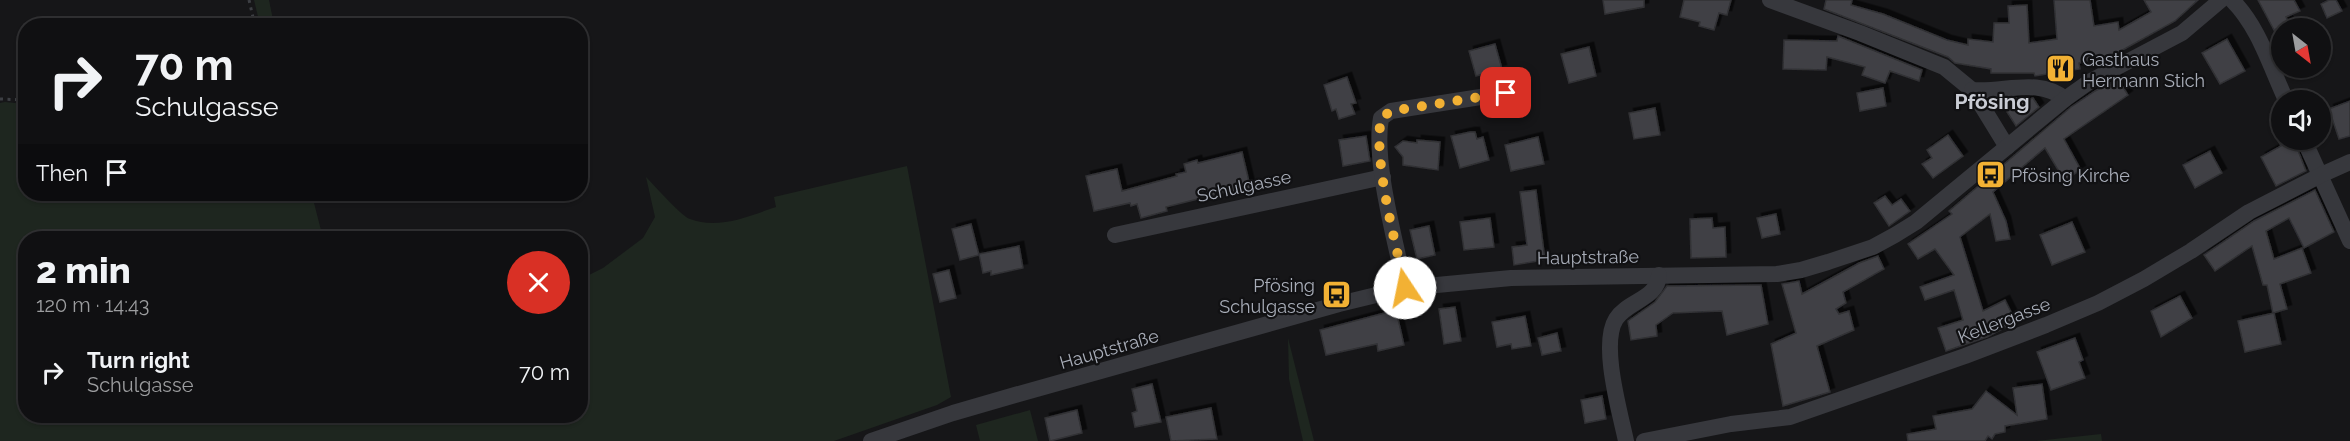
<!DOCTYPE html>
<meta charset="utf-8">
<style>
:root{--surface:#101012;--page:#1e1e20;--text:#f1f3f6;--muted:#9c9d9f;--line:#303032}
body{margin:0;font-family:Raleway,sans-serif;background:var(--page);color:var(--text);height:100vh;display:flex;flex-direction:column;font-size:22px;white-space:nowrap}
*{box-sizing:border-box;margin:0}
p{font-size:20px;color:var(--muted)}
.icon{flex:none;width:33px;height:33px;fill:none;stroke:currentColor;stroke-width:2;stroke-linecap:round;stroke-linejoin:round}
.map{position:relative;flex:1;overflow:hidden}
.side{position:absolute;left:18px;top:231px;width:570px;height:192px;display:flex;flex-direction:column;background:var(--surface);border-radius:24px;box-shadow:0 2px 4px #0004,0 0 0 2px var(--line)}
.side>*{flex:none}
.guide{position:absolute;left:18px;top:18px;width:570px;height:183px;border-radius:24px;box-shadow:0 2px 4px #0004,0 0 0 2px var(--line);background:#101012;color:var(--text);overflow:hidden}
.needle{width:39px;rotate:149deg}
.tools{position:absolute;left:2271px;top:18px;display:grid;gap:12px}
.tools a{display:grid;place-items:center;width:60px;height:60px;border-radius:50%;background:var(--surface);box-shadow:0 2px 4px #0004,0 0 0 2px var(--line);font-size:30px}
.pin{position:absolute;display:grid;place-items:center;width:51px;height:51px;color:#fff;margin:-26px;border-radius:12px;box-shadow:0 3px 9px #0006}
.me{position:absolute;width:66px;margin:-33px;rotate:349deg;stroke-linejoin:round;filter:drop-shadow(0 0 4px #0008)}
.turn{display:flex;align-items:center;gap:21px;height:126px;padding:0 18px;font-size:27px}
.turn .icon{width:78px;height:78px;stroke-width:2.5}
.turn b{display:block;font-size:42px;line-height:51px}
.then{display:flex;align-items:center;height:57px;padding:0 18px;background:#0003;gap:12px;font-size:22px}
.round{display:grid;place-items:center;flex:none;width:63px;height:63px;border-radius:32px;background:var(--page)}
.summary{display:flex;align-items:center;justify-content:space-between;height:102px;padding:0 18px}
h1{font-size:36px;font-weight:800;line-height:45px}
ul{padding:0;list-style:none}
li{display:flex;align-items:center;gap:18px;height:78px;padding:0 18px}
li div{flex:1}
li b{display:block;font-size:22px}
li em{font-style:normal}
.map>svg:first-child{display:block}
.green{fill:#1e261f}
.building{fill:#404145;stroke:#303034;stroke-width:1.5;filter:url(#shadow)}
.lines{fill:none;stroke-linecap:round;stroke-linejoin:round}
.path{stroke:#3d3f44;stroke-width:3;stroke-dasharray:3 4.5;stroke-linecap:butt}
.minor{stroke:#37383d;stroke-width:16}
.route{stroke:#f2b134;stroke-width:10;stroke-dasharray:0 18}
.labels{text-anchor:middle;dominant-baseline:central;stroke-width:4.5;stroke-linejoin:round;paint-order:stroke}
.poi-label{font-size:18px;fill:#a8adb8;stroke:#111113;text-anchor:start}
.street-label{font-size:18px;fill:#a8adb8;stroke:#111113}
.quarter-label{font-size:21px;font-weight:bold;fill:#c9ccd4;stroke:#111113}
</style>
<div class="map">
<svg width="2350" height="441" viewBox="0 0 2350 441">
<defs>
<filter id="shadow"><feDropShadow dx="4.5" dy="-4.5" stdDeviation="0" flood-color="#0009"/></filter>
</defs>
<rect width="100%" height="100%" fill="#161618"/>
<g class="green">
<polygon points="254,0 269,0 274,25 260,25"/>
<path d="M5,102L25,104L26,194H252L264,197L313,199L323,238H26V416H580L581,279L603,268L643,238L655,217L646,177C655,186 681,216 690,219C718,230 749,216 776,207L774,197L907,166L951,397L937,405L834,441H0V103Z"/>
<polygon points="1288,338 1314,441 1303,441 1289,379"/>
<polygon points="1030,410 1038,441 980,441 976,425"/>
<polygon points="2101,434 2102,441 2036,441"/>
</g>
<g class="building">
<polygon points="1603,0 1644,0 1644,7 1605,14"/>
<polygon points="1684,0 1731,0 1727,15 1719,13 1714,30 1699,26 1700,22 1680,17"/>
<polygon points="1826,0 1852,0 1851,5 1883,14 1947,40 1968,45 1968,39 1993,42 1994,23 2009,23 2008,6 2027,5 2029,43 2057,39 2054,0 2090,0 2094,26 2118,22 2119,30 2151,12 2144,0 2198,0 2175,21 2119,52 2079,63 2080,69 2035,76 2034,73 1991,73 1991,69 1955,63 1948,57 1824,9"/>
<polygon points="2258,0 2294,0 2300,11 2286,17 2289,23 2274,30"/>
<polygon points="2329,0 2336,0 2342,11 2327,18 2321,4"/>
<polygon points="1838,36 1922,70 1919,81 1890,71 1885,83 1862,75 1865,67 1827,57 1826,70 1783,69 1784,40 1837,41"/>
<polygon points="2227,39 2245,71 2220,84 2202,53"/>
<polygon points="1495,44 1502,69 1476,76 1469,51"/>
<polygon points="1589,47 1596,76 1569,83 1561,54"/>
<polygon points="1347,77 1356,103 1351,104 1355,114 1339,119 1336,109 1332,111 1324,85"/>
<polygon points="2118,79 2128,95 2064,139 2081,170 2064,180 2045,148 1993,192 2006,221 2010,239 1996,241 1990,214 1960,237 1983,311 2005,300 2016,322 1987,337 1946,351 1938,328 1963,320 1954,290 1925,300 1920,287 1954,275 1935,249 1918,259 1908,244 1952,214 1949,211 2071,107 2095,91"/>
<polygon points="1883,88 1886,106 1860,111 1857,93"/>
<polygon points="2016,98 2024,101 2033,98 2039,107 2016,126 2007,112 2011,109 2010,102"/>
<polygon points="2350,101 2350,136 2339,139 2329,109"/>
<polygon points="1655,108 1660,135 1634,139 1629,113"/>
<polygon points="1470,132 1475,132 1477,139 1483,137 1489,160 1460,168 1451,136"/>
<polygon points="1948,135 1963,156 1933,178 1922,164 1932,158 1927,150"/>
<polygon points="1366,136 1370,161 1343,166 1339,140"/>
<polygon points="1538,137 1544,164 1511,171 1505,145"/>
<polygon points="1417,140 1440,142 1438,170 1403,165 1403,157 1395,147 1403,141 1417,143"/>
<polygon points="2278,140 2294,140 2306,171 2276,186 2261,157 2281,146"/>
<polygon points="2210,151 2222,173 2195,188 2183,165"/>
<polygon points="1242,152 1251,190 1227,195 1226,192 1166,207 1167,211 1141,218 1137,204 1131,206 1130,203 1094,211 1086,176 1117,169 1122,191 1177,176 1176,174 1186,172 1184,164 1197,160 1198,163"/>
<polygon points="1536,190 1545,260 1514,265 1512,247 1527,245 1520,192"/>
<polygon points="2315,190 2334,232 2304,248 2289,218 2266,231 2274,259 2302,248 2311,273 2280,284 2287,309 2273,313 2267,285 2263,285 2252,246 2215,271 2204,255 2254,221"/>
<polygon points="1885,196 1892,205 1901,199 1910,211 1889,226 1874,203"/>
<polygon points="1776,214 1780,234 1762,238 1757,218"/>
<polygon points="1490,218 1494,247 1464,250 1460,222"/>
<polygon points="1712,218 1713,228 1725,227 1726,257 1691,258 1690,219"/>
<polygon points="2072,222 2085,252 2052,265 2040,235"/>
<polygon points="971,224 979,255 960,260 952,229"/>
<polygon points="1429,226 1435,255 1417,259 1410,230"/>
<polygon points="1019,246 1023,268 991,275 991,271 983,273 979,254"/>
<polygon points="1878,256 1884,269 1843,292 1846,303 1836,309 1839,314 1849,311 1854,330 1817,346 1830,392 1783,406 1771,344 1796,333 1782,284 1799,281 1802,294 1859,263"/>
<polygon points="949,270 956,298 940,302 933,274"/>
<polygon points="1761,285 1768,324 1727,335 1722,311 1673,313 1656,325 1657,336 1631,340 1628,321 1655,302 1667,286"/>
<polygon points="2180,296 2192,318 2161,337 2151,311"/>
<polygon points="1455,307 1461,341 1444,344 1439,309"/>
<polygon points="1396,310 1404,345 1378,351 1377,344 1326,355 1320,330"/>
<polygon points="2274,313 2281,344 2245,352 2238,321"/>
<polygon points="1525,316 1531,346 1512,349 1511,344 1497,347 1492,322"/>
<polygon points="1557,333 1561,351 1542,355 1538,338"/>
<polygon points="2075,338 2083,360 2079,362 2085,378 2051,390 2037,352"/>
<polygon points="1152,384 1161,422 1135,427 1132,413 1137,411 1132,389"/>
<polygon points="2042,384 2047,419 2005,426 2005,432 1995,434 1992,439 1988,436 1985,441 1908,441 1907,434 1936,429 1933,416 1972,409 1986,391 2017,415 2013,388"/>
<polygon points="1602,396 1606,419 1585,423 1581,400"/>
<polygon points="1211,408 1217,439 1171,441 1166,417"/>
<polygon points="1077,410 1082,433 1050,441 1045,418"/>
</g>
<g class="lines">
<g class="path">
<polyline points="249,0 255,26"/>
<polyline points="0,99 26,100"/>
</g>
<g class="minor">
<polyline points="1770,0 1860,33 1944,67 1972,90 2007,147"/>
<path d="M2232,0C2259,27 2270,66 2286,100"/>
<path d="M1972,90C2004,93 2038,77 2065,99"/>
<polyline points="2304,140 2350,241"/>
<polyline points="1115,235 1383,177"/>
<path d="M1405,288C1396,242 1373,163 1381,118L1391,111L1506,93L1509,107"/>
<polyline points="871,441 953,413 1015,395 1339,304 1405,288 1511,278 1777,274 1801,270 1828,262 1873,247 1895,235 1916,222 2065,99 2089,82 2182,33 2221,0"/>
<path d="M1626,441C1620,412 1600,344 1616,319C1627,301 1658,299 1659,275"/>
<polyline points="1644,441 1731,424 1790,417 1965,356 2046,325 2098,303 2144,279 2191,251 2249,212 2321,175 2350,162"/>
</g>
</g>
<g class="lines">
<path class="route" d="M1405,288C1396,242 1373,163 1381,118L1391,111L1506,93"/>
</g>
<defs>
<symbol id="restaurant-square" viewBox="-11 -11 22 22"><rect x="-9" y="-9" width="18" height="18" rx="4" fill="#f2b134" stroke="#111113"/><path d="M-5-6h1v4h1v-4h1v4h1v-4h1v5L-1.5 .5V6h-2V.5L-5-1ZM5-6V6H3V1.5H1.5Q1.5-4 5-6Z" fill="#111"/></symbol>
<symbol id="bus-square" viewBox="-11 -11 22 22"><rect x="-9" y="-9" width="18" height="18" rx="4" fill="#f2b134" stroke="#111113"/><path d="M-5-6H5V4H4V6H2V4H-2V6H-4V4H-5ZM-3.5-4V0h7V-4ZM-3.5 1.2v1.5H-2V1.2ZM2 1.2v1.5H3.5V1.2Z" fill="#111"/></symbol>
</defs>
<g fill-rule="evenodd">
<use href="#restaurant-square" x="2044" y="52" width="33" height="33"/>
<use href="#bus-square" x="1974" y="158" width="33" height="33"/>
<use href="#bus-square" x="1320" y="278" width="33" height="33"/>
</g>
<g class="labels">
<g class="poi-label">
<text x="2082" y="59">Gasthaus<tspan x="2082" dy="21">Hermann Stich</tspan></text>
<text x="2011" y="175">Pfösing Kirche</text>
<text x="1315" y="285" text-anchor="end">Pfösing<tspan x="1315" dy="21">Schulgasse</tspan></text>
</g>
<g class="street-label">
<text transform="translate(1244 186) rotate(-12)">Schulgasse</text>
<text transform="translate(1588 257) rotate(-1)">Hauptstraße</text>
<text transform="translate(2004 320) rotate(-21)">Kellergasse</text>
<text transform="translate(1109 349) rotate(-16)">Hauptstraße</text>
</g>
<g class="quarter-label">
<text x="1992" y="101">Pfösing</text>
</g>
</g>
</svg>
<div class="tools">
<a><svg class="needle" viewBox="-14 -14 28 28"><path d="M0-13l5 13h-10z" fill="#e53935"/><path d="M0 13l5-13h-10z" fill="#9c9d9f"/></svg></a>
<a><svg class="icon" aria-label="sound" viewBox="0 0 24 24"><path d="M4 9h4l5-4v14l-5-4H4zM17 9q2 3 0 6"/></svg></a>
</div>
<div class="pin" style="left:1506px;top:93px;background:#d93025"><svg class="icon" aria-label="arrive" viewBox="0 0 24 24"><path d="M6 21V4h12l-3 4 3 4H6"/></svg></div>
<svg class="me" style="left:1405px;top:288px" viewBox="-20 -20 40 40"><circle r="19" fill="#fff"/><path d="M0-13L10 11 0 6-10 11z" fill="#f2b134"/></svg>
<div class="guide">
<div class="turn"><svg class="icon" aria-label="right" viewBox="0 0 24 24"><path d="M7 20v-9h11M14 6l5 5-5 5"/></svg><div><b>70 m</b>Schulgasse</div></div>
<div class="then">Then<svg class="icon" aria-label="arrive" viewBox="0 0 24 24"><path d="M6 21V4h12l-3 4 3 4H6"/></svg></div>
</div>
<section class="side">
<div class="summary"><div><h1>2 min</h1><p>120 m · 14:43</p></div><a class="round" style="background:#d93025;color:#fff"><svg class="icon" aria-label="close" viewBox="0 0 24 24"><path d="M6 6l12 12M18 6L6 18"/></svg></a></div>
<ul>
<li><svg class="icon" aria-label="right" viewBox="0 0 24 24"><path d="M7 20v-9h11M14 6l5 5-5 5"/></svg><div><b>Turn right</b><p>Schulgasse</p></div><em>70 m</em></li>
</ul>
</section>
</div>
